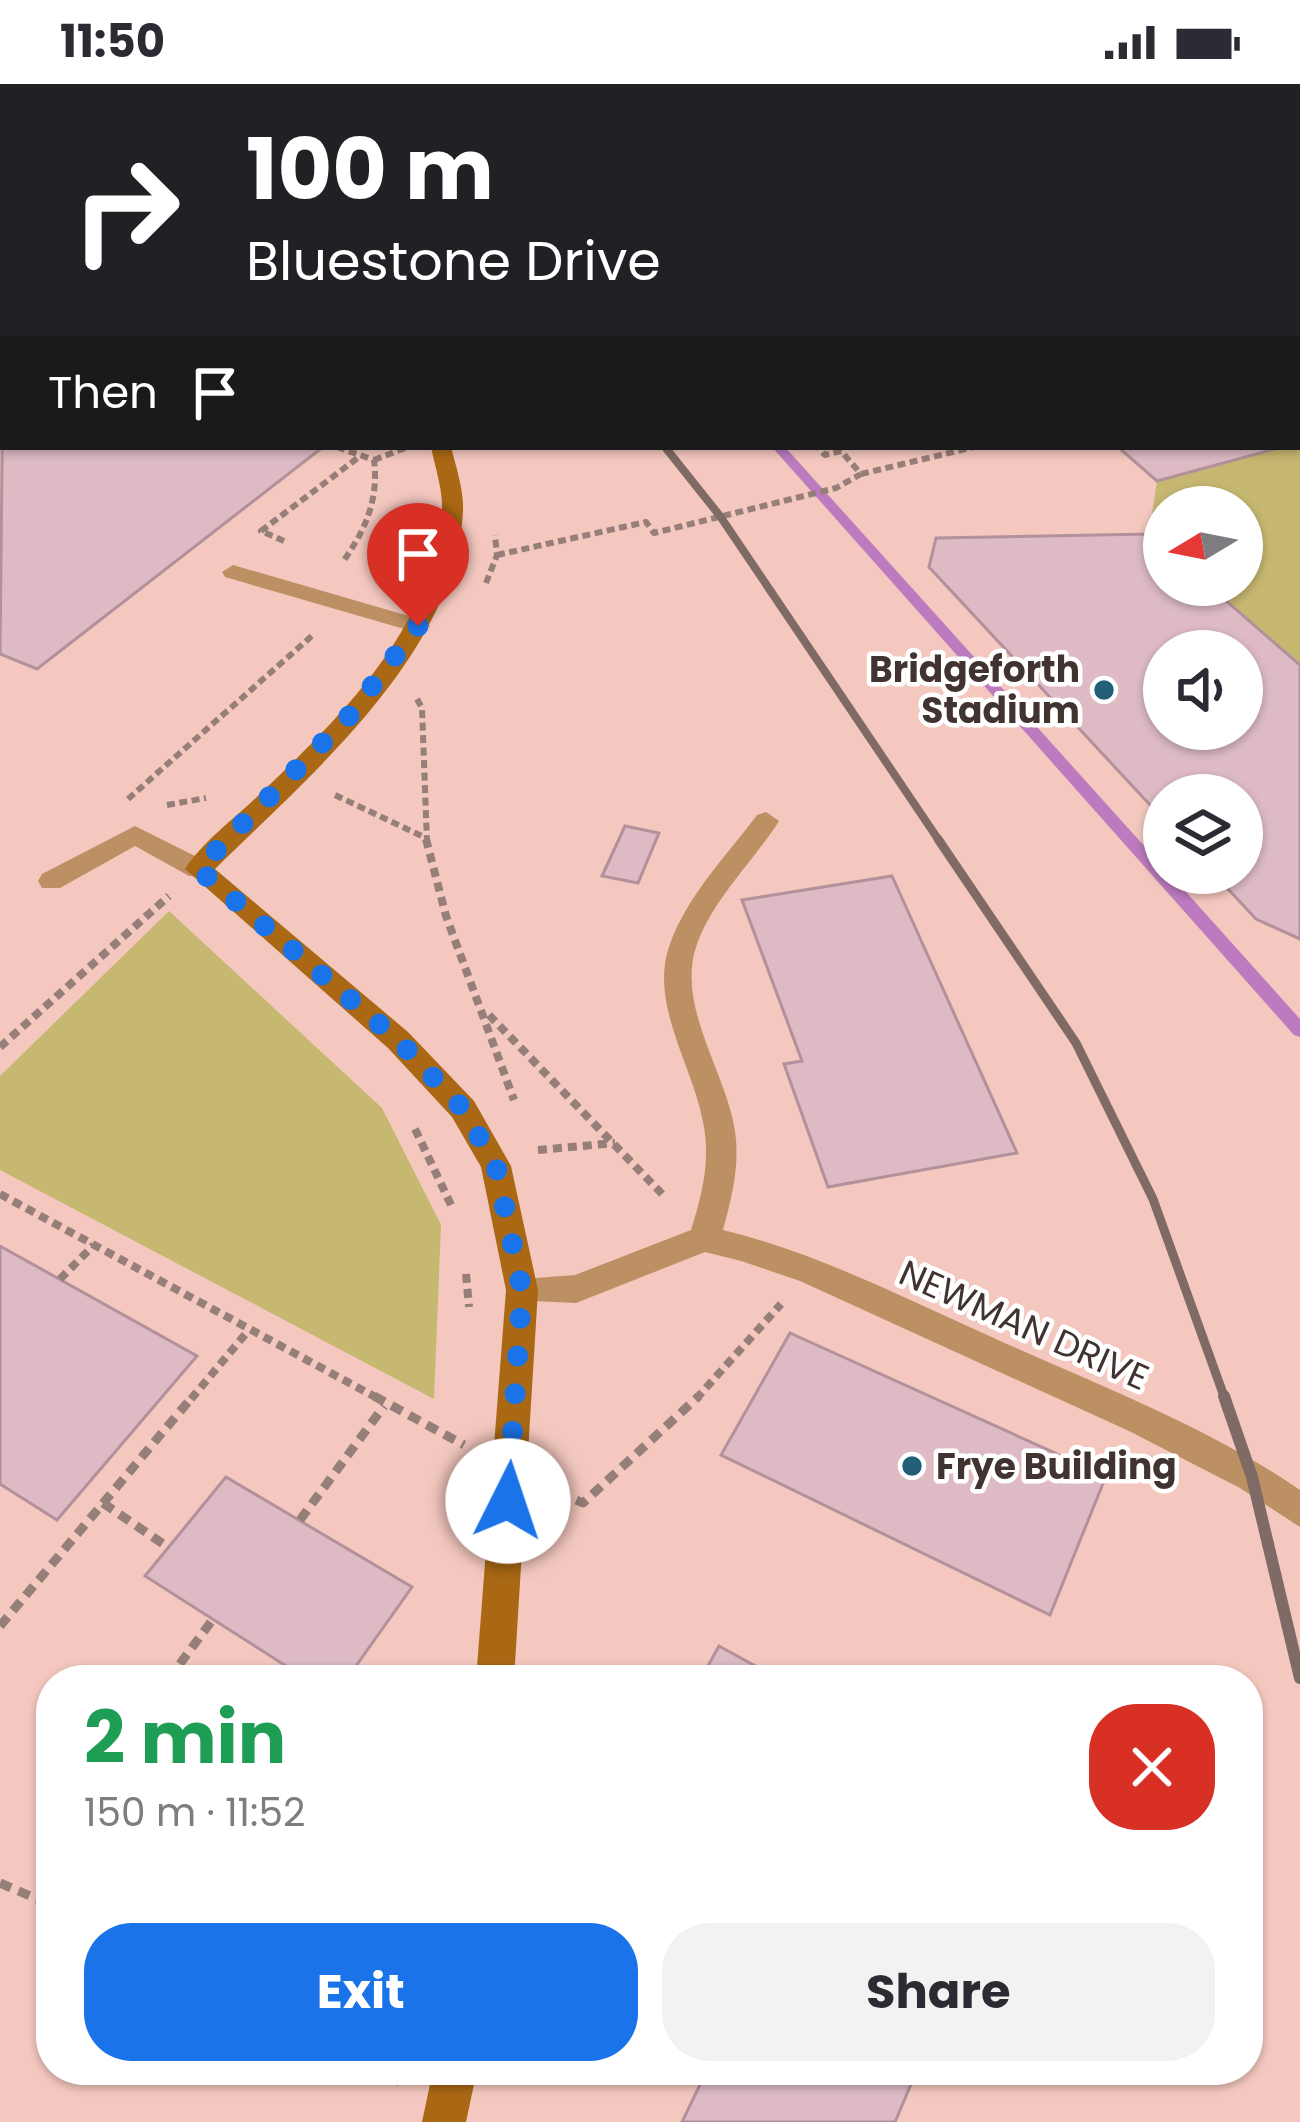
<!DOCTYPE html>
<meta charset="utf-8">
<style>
:root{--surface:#fff;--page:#f2f2f3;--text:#2b2b33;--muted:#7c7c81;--accent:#1a73e8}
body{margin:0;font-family:Poppins,sans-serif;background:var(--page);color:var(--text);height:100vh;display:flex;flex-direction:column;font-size:45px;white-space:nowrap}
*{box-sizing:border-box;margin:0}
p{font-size:39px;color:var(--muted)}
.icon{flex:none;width:66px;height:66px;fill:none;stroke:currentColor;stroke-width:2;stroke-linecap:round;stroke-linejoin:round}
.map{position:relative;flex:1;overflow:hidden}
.sheet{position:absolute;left:36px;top:1581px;width:1227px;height:420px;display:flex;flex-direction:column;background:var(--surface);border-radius:48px;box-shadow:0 3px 9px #0004}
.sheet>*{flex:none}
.guide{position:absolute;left:0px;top:0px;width:1302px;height:366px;box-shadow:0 3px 9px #0004;background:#202124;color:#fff;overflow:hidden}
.needle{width:78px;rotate:260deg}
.buttons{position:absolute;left:1143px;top:402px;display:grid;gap:24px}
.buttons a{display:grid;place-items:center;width:120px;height:120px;border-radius:50%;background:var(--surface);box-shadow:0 3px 9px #0004;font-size:60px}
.pin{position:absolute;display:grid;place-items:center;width:102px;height:102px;color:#fff;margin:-123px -51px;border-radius:50% 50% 50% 0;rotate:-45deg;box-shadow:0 0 12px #0007}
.pin .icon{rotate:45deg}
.me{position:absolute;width:132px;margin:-66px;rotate:4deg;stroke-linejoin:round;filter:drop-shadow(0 0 9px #0008)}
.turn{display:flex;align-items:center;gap:42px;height:252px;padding:0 48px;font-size:54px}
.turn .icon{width:156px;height:156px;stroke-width:2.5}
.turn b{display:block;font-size:84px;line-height:102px}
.then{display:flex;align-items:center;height:114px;padding:0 48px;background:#0003;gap:24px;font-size:45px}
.round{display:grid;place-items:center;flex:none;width:126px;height:126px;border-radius:48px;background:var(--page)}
.summary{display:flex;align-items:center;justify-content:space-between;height:204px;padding:0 48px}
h1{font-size:72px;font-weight:700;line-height:90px;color:#1e9e55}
.cta{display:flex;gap:24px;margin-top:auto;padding:24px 48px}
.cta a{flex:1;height:138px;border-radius:48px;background:var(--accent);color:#fff;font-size:48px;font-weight:700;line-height:138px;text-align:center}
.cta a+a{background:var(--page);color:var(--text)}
.status{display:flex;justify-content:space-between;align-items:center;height:84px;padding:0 60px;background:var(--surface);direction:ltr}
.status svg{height:33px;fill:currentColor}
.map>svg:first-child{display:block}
.built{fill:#f4c8bf;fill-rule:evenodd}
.green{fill:#c6b871;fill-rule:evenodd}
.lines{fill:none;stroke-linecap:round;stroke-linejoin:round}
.stream{fill:#bc7bbf;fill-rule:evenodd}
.building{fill:#ddbac4;stroke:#b2919b;stroke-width:3;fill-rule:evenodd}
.path-far3{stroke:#967e79;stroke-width:4.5;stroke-dasharray:6 3;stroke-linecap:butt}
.path-far2{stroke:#967e79;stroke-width:6;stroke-dasharray:8 4.5;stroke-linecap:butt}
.path-far1{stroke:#967e79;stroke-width:8;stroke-dasharray:9 6;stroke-linecap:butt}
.path{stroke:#967e79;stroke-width:9;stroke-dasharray:12 8;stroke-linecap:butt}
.lane{fill:#bd9064;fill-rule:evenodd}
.street{fill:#bd9064;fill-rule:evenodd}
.secondary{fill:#aa6814;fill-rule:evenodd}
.rail-far2{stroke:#7f6a65;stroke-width:8}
.rail-far1{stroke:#7f6a65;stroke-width:9}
.rail{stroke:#7f6a65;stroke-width:12}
.route{stroke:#1a73e8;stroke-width:21;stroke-dasharray:0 37.8}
.poi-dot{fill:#205f75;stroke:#fff;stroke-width:4.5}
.labels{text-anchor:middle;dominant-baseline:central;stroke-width:9;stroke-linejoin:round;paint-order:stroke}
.poi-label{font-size:36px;font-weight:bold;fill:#413330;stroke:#fff;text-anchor:end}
.street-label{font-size:36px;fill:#413330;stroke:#fff}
</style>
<div class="status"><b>11:50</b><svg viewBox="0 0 49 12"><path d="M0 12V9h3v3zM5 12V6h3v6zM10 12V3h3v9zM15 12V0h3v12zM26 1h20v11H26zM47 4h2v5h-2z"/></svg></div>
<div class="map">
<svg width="1300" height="2038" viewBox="0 0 1300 2038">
<rect width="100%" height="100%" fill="#f9d5cd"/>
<path class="built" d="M0,0H1300V2038H0ZM3,3H1299V363H3ZM1164,423H1242V501H1164ZM1164,567H1242V645H1164ZM1164,711H1242V789H1164ZM51,1596H1248V1986H51Z"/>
<g class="green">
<path d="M1300,300V855L1256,835L1213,789H1242V711H1164V736L929,483L936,454L1149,450L1157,397L1118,363H1299ZM1164,423H1242V501H1164ZM1164,567H1242V645H1164Z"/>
<polygon points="169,827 382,1024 441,1141 434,1315 0,1086 0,992"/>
</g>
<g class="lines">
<polygon class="stream" points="772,363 785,363 1164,784 1164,789 1169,789 1300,935 1300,953 1294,951"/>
</g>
<g class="building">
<polygon points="585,0 714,0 698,3"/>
<polygon points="3,286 3,363 323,363 37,585 0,570"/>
<polygon points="1118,363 1282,363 1157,397"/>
<path d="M1150,450L1164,462V501H1208L1300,581V855L1256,835L1213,789H1242V711H1164V736L929,483L936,454ZM1164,567H1242V645H1164Z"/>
<polygon points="625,742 659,749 638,799 602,792"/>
<polygon points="892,792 1017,1069 828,1103 784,980 802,977 742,816"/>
<polygon points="0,1162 197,1272 57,1436 0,1400"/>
<polygon points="790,1249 1106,1392 1050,1531 721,1371"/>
<polygon points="226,1393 412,1503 346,1596 308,1596 145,1492"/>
<polygon points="719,1562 781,1596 700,1596"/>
<polygon points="707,1986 917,1986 895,2038 682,2038"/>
</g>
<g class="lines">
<g class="path-far3">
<polyline points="249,0 259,3"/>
<polyline points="950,3 966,0"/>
</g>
<g class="path-far2">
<path d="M337,363L374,376C379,416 365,447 342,479"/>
<polyline points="374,376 405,364"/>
<polyline points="861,390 974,363"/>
<polyline points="284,457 261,447 359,373"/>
<polyline points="497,471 646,438 654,449 836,404 861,390 841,367 825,371 818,363"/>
<polyline points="486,499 497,471 495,451"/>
<polyline points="417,615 422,624 427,758"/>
<polyline points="335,711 426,754"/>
<polyline points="128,715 314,550"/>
<polyline points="167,721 206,714"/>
</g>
<g class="path-far1">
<polyline points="426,755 446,832 514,1016"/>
<polyline points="489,931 666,1114"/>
<polyline points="0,963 169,812"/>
<polyline points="415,1045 452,1123"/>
<polyline points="538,1066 615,1059"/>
<polyline points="0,1110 379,1315"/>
<polyline points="466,1190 469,1223"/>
<polyline points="60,1195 94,1161"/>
<polyline points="191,1315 248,1247"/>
<polyline points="696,1315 781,1220"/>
</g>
<g class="path">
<polyline points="374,1312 464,1361"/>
<polyline points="558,1408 583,1419 699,1312"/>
<polyline points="103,1419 169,1464"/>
<polyline points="300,1436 384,1322"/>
<polyline points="0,1542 193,1312"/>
<polyline points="168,1596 213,1535"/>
<polyline points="0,1799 51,1821"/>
<polyline points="379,1986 400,1998"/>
</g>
<g class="lane">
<polygon points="706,0 737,0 704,3"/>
<polygon points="796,0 818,0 820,3 798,3"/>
<polygon points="233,481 426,537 430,542 418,549 225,493 222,488"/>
<path d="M766,728L779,737C753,778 714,814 697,860C675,921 726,987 735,1047C740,1081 732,1113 723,1146C818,1169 906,1215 996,1255C1098,1301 1207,1342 1300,1406V1443L1240,1404L1129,1347L800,1197L741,1177L705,1168L576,1219L510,1216L506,1206L510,1196L575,1191L691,1146C702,1111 711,1076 703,1038C693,982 648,918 670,860C687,812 727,771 757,731Z"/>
<polygon points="135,742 207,778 211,785 207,792 189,792 135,762 60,804 42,804 38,797 42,790"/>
</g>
<g class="street">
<polygon points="532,0 548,0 550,3 534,3"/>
<polygon points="864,0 894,0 862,3"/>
</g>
<g class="secondary">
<polygon points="99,0 115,0 97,3"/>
<path d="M431,363H451C456,383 464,406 463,427C455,571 311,690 215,785L408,948L474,1017L511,1082L538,1206L514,1596H476L506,1206L481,1083L452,1033L388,964L185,785C204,756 238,732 263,707C342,632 434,541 442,426C443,406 435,383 431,363Z"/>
<polygon points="433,1986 477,1986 466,2038 422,2038"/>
</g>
<polyline class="rail-far2" points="665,363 720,432 940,758"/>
<polyline class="rail-far1" points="938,755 1076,959 1153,1115 1225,1315"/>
<polyline class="rail" points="1224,1312 1252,1393 1300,1594"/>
</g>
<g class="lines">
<polyline class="route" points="418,542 350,631 198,785 398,956 463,1025 496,1082 522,1206 508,1417"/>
</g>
<g class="poi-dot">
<circle cx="1104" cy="606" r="12"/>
<circle cx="912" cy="1382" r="12"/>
</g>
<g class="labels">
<g class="poi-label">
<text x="1080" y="585">Bridgeforth<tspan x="1080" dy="41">Stadium</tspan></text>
<text x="936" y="1382" text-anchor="start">Frye Building</text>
</g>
<g class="street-label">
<text transform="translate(1024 1241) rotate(24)">NEWMAN DRIVE</text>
</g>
</g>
</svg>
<div class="buttons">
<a><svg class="needle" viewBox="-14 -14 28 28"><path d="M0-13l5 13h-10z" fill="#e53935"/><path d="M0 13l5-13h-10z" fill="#7c7c81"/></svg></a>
<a><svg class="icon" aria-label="sound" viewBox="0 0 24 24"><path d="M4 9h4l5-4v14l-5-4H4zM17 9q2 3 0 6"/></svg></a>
<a><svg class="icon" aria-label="layers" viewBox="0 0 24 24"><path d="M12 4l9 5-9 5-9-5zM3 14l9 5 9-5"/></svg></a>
</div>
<div class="pin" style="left:418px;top:542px;background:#d93025"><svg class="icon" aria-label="arrive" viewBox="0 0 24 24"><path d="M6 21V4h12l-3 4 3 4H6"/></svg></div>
<svg class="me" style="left:508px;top:1417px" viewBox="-20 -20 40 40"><circle r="19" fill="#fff"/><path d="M0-13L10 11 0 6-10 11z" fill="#1a73e8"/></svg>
<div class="guide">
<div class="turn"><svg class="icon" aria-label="right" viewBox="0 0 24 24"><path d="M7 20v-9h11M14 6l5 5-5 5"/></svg><div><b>100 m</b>Bluestone Drive</div></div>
<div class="then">Then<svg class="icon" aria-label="arrive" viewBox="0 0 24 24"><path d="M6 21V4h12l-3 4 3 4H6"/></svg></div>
</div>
<section class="sheet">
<div class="summary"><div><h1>2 min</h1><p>150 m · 11:52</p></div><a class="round" style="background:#d93025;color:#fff"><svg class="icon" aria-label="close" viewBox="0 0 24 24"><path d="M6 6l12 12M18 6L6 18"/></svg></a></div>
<div class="cta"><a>Exit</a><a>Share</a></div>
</section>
</div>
